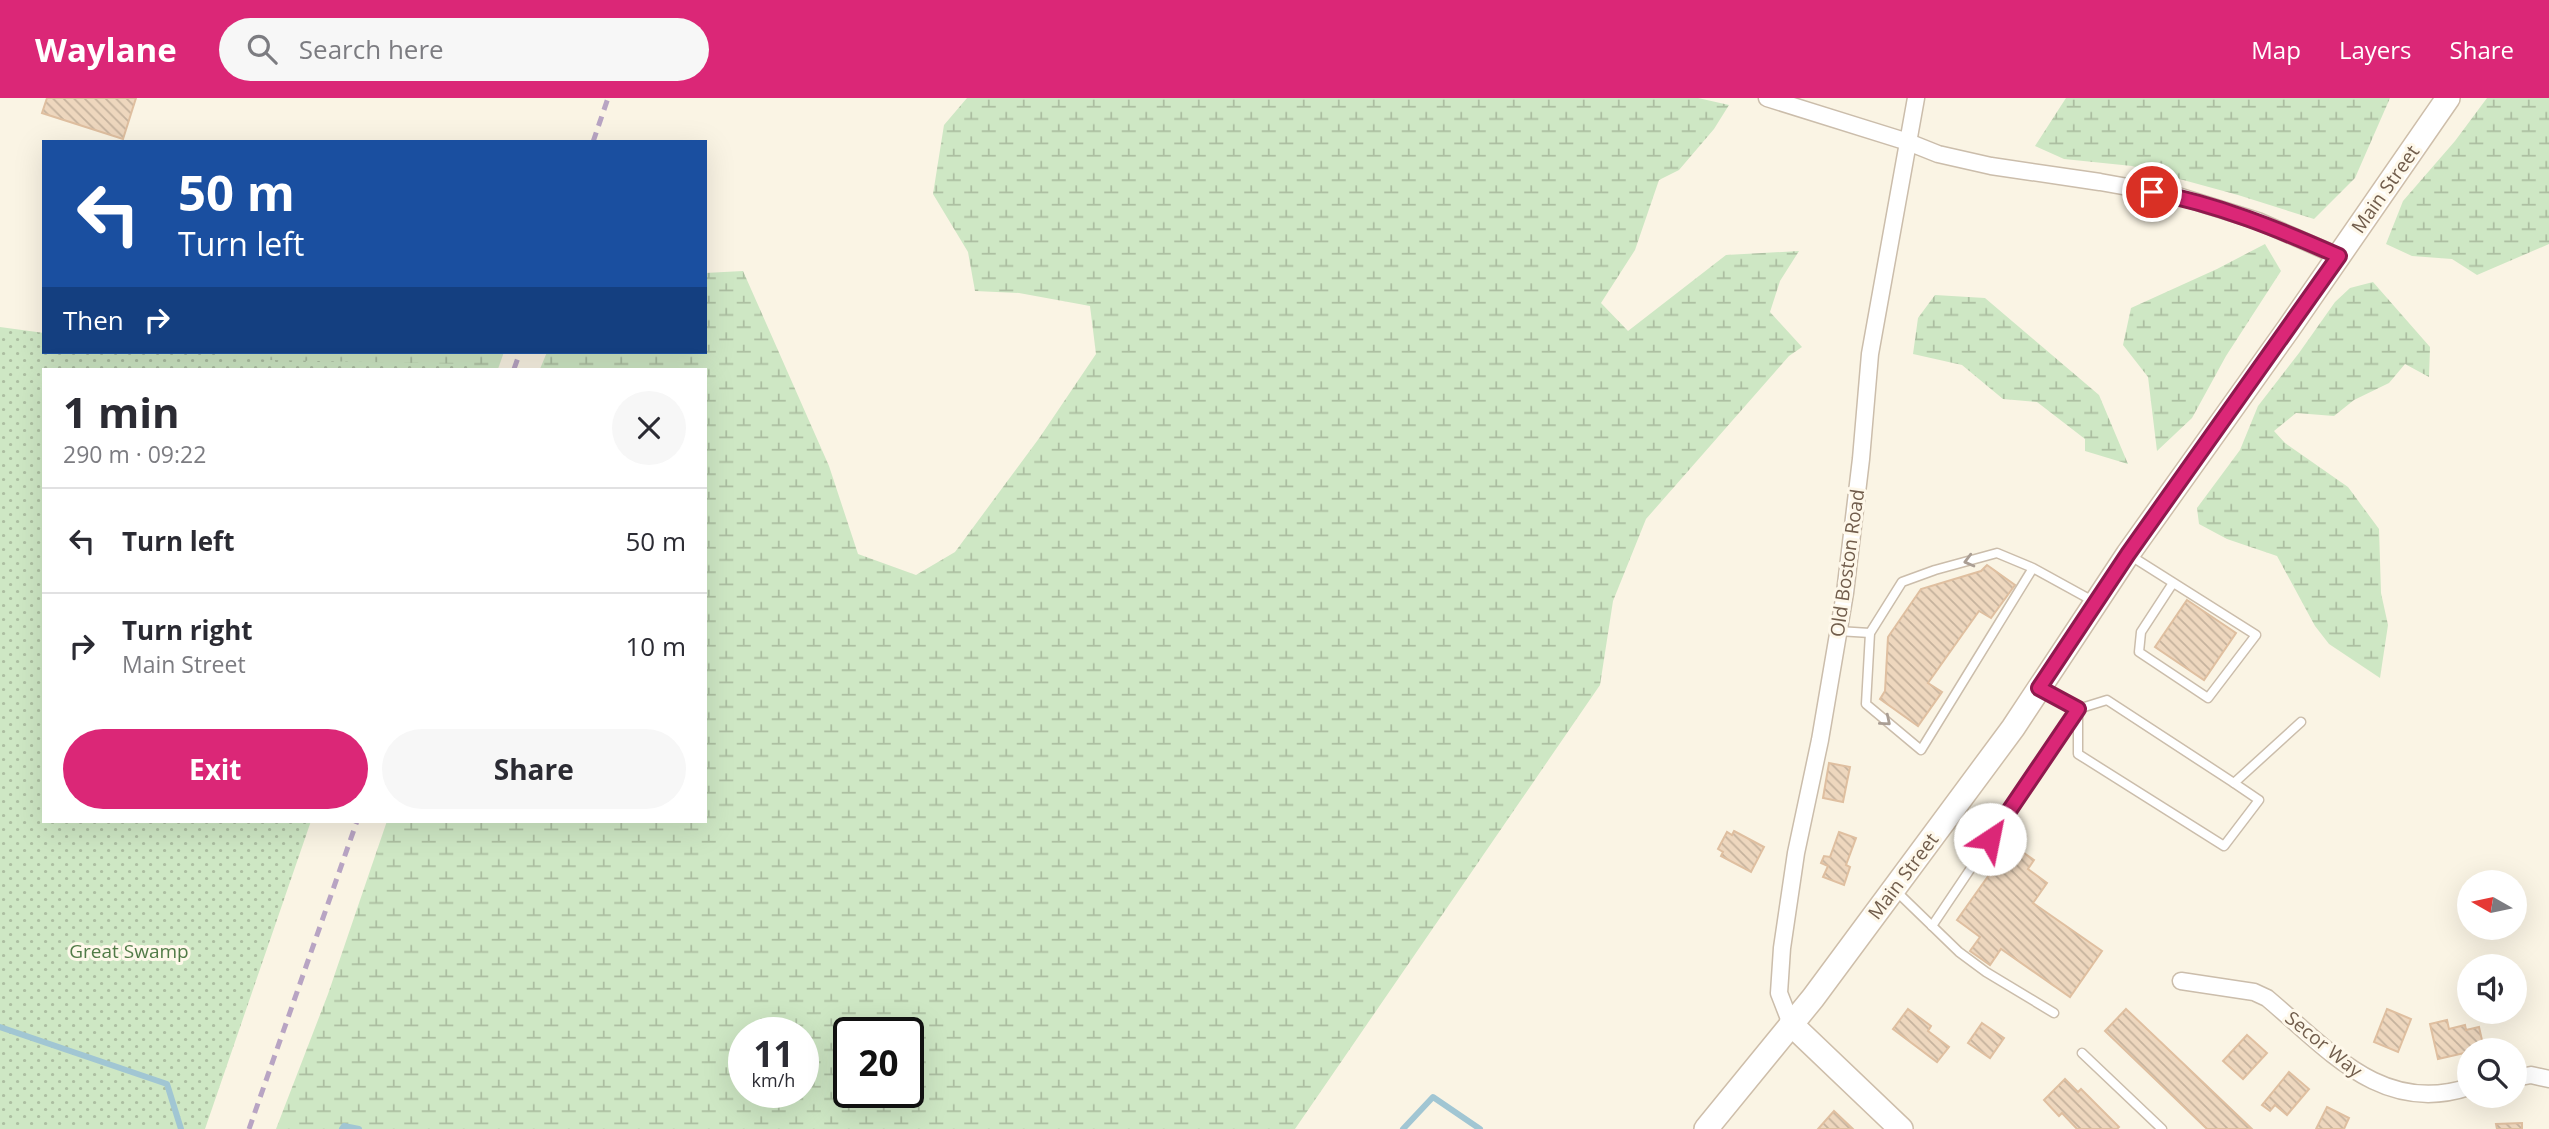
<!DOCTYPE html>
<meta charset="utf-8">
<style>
:root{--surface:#fff;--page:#f7f7f7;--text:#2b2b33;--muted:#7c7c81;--line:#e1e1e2;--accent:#db2777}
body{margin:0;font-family:"Open Sans",sans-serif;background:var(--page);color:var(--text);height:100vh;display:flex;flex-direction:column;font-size:26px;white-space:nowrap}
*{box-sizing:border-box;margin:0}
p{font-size:23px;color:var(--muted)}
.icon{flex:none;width:38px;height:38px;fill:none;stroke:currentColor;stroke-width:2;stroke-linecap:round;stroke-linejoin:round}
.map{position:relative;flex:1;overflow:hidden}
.side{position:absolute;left:42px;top:270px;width:665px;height:455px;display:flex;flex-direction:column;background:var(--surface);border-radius:0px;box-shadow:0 7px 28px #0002}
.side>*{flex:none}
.guide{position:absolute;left:42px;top:42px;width:665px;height:214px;border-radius:0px;box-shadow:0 7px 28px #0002;background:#1a4fa0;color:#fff;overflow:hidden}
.needle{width:46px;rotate:279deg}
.buttons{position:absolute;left:2457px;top:772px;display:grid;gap:14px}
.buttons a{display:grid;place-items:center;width:70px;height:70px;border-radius:50%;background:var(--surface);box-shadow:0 7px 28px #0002;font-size:35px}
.speed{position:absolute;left:728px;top:919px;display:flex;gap:14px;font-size:35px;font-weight:700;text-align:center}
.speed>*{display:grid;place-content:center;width:91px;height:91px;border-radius:50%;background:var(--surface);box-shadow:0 7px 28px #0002;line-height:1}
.speed small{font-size:18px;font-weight:400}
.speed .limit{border:4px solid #111;border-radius:10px;background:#fff;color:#111}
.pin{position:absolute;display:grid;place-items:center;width:60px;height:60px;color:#fff;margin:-30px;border:4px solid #fff;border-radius:50%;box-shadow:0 2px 7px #0007}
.me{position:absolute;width:77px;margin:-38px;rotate:34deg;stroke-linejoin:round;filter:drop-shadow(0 0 5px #0008)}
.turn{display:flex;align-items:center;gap:24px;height:147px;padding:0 21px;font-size:32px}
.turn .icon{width:91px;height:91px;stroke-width:2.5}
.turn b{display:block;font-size:49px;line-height:60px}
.then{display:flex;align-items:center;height:66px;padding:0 21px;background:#0003;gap:14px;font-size:26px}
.round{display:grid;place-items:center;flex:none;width:74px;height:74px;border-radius:37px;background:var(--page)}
.head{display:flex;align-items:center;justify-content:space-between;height:119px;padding:0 21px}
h1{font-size:42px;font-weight:700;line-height:52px}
.button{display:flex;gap:14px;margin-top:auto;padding:14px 21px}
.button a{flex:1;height:80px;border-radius:42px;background:var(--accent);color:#fff;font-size:28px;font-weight:700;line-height:80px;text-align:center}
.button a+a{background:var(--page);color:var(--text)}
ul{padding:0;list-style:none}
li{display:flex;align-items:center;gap:21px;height:105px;padding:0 21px;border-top:2px solid var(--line)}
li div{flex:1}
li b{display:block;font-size:26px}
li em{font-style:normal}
header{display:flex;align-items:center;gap:42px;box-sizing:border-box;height:98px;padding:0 35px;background:var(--accent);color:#fff}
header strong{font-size:33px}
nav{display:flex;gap:38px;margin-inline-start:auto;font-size:24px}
.search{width:490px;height:63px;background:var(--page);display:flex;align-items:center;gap:18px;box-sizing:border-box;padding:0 24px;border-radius:38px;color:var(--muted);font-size:26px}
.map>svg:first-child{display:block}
.wetland{fill:url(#wetland-marsh);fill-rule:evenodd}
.park{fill:url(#park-dots)}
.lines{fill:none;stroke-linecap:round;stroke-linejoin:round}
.stream{stroke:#a1c6d3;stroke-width:6}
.building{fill:url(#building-back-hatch);stroke:#dfbfa0;stroke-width:2}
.lane-casing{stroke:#cbbdab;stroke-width:11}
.street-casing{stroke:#cbbdab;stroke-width:19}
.secondary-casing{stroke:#cebeaa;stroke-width:26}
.lane{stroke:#fff;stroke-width:8}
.street{stroke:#fff;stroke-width:16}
.secondary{stroke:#fff;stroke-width:23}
.rail{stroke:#b8a4c3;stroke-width:5;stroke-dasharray:10 7;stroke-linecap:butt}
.oneway{stroke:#aa9e94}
.route-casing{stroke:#8e194d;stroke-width:18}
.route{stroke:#db2777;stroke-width:12}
.labels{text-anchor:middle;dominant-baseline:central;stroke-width:6;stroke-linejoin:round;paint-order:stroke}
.street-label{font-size:19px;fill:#715d4c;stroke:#fef8ea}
.park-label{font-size:19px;fill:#517b47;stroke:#fef8ea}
</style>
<header>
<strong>Waylane</strong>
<div class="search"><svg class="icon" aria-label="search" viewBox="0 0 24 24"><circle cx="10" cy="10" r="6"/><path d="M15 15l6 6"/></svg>Search here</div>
<nav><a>Map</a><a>Layers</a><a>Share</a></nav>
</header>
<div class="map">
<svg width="2549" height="1031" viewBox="0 0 2549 1031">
<defs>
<pattern id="wetland-marsh" width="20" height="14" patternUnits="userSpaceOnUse" patternTransform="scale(1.75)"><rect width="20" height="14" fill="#cee7c4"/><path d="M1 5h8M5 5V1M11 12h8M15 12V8" fill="none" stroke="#acbea1"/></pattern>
<pattern id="park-dots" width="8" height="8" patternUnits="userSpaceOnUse" patternTransform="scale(1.75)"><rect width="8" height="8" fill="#cee7c4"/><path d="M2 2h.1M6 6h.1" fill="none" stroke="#acbea1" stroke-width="1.8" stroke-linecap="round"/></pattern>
<pattern id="building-back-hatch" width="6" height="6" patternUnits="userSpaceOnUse" patternTransform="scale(1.75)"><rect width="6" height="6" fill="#eed7be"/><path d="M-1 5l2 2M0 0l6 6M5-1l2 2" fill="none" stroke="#c5b29d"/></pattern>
</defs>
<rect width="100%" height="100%" fill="#faf4e4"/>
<g class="wetland">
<path d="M967,0H1698L1729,7L1714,31L1679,72L1659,82L1635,152L1601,205L1628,233L1726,157L1799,153L1780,183L1770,214L1802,249L1789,258L1646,421L1613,503L1600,587L1295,1031H276L328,896L387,723H705V271H540L547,254H705V175L743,173L829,368L858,456L916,477L955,454L1040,339L1096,256L1090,208L1019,195L975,193L968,154L933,96L944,27ZM803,934V994H744V934ZM908,934V994H849V934Z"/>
<polygon points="2066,0 2390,0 2355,80 2314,121 2238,97 2132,68 2064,61 2035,48"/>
<polygon points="2487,0 2549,0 2549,146 2477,177 2452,161 2412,158 2386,146 2403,103 2455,43"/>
<polygon points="2265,146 2281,173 2226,258 2192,320 2157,353 2148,279 2123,247 2131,210 2217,171"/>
<polygon points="2373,184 2430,249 2429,279 2405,266 2389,285 2354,302 2334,318 2296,315 2274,333 2285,345 2348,389 2379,431 2381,495 2388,527 2380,580 2329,546 2315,528 2277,458 2227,441 2199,426 2197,410 2240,352 2258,308 2299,255 2335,204 2350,190"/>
<polygon points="1935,197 1985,200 2099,297 2128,366 2085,353 2085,341 2037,304 2003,301 1962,267 1913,256 1918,220"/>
<polygon points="170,254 504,254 498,271 146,271"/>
</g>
<polygon class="park" points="0,229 44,235 44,254 201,254 268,262 469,266 467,271 44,271 44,723 311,723 205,1031 0,1031"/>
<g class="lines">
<g class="stream">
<polyline points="0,929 167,986 181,1031"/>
<polyline points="342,1031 344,1028 359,1031"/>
<polyline points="1403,1031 1433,999 1480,1031"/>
</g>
</g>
<g class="building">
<polygon points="47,0 136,0 123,41 42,15"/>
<polygon points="1987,467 2015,487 1991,520 1979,513 1928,585 1942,594 1918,628 1880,601 1885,593 1888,539 1921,491 1981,473"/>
<polygon points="2187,502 2236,535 2204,582 2155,549"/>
<polygon points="1829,665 1850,669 1843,704 1823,700"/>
<polygon points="1734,733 1764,749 1751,774 1721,758 1723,754 1718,751 1727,734 1732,737"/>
<polygon points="1839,734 1856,740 1846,767 1850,769 1844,787 1823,779 1828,768 1821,765 1824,758 1830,759"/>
<polygon points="2011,746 2034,762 2028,771 2047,785 2033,805 2102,853 2070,899 2001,851 1990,867 1970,853 1980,839 1957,822"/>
<polygon points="1908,911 1931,928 1928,933 1949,949 1937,964 1893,931"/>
<polygon points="2126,911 2252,1031 2207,1031 2105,933"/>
<polygon points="2387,911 2411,921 2398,954 2374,944"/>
<polygon points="2447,922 2449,931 2465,927 2466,932 2479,929 2484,951 2469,952 2469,954 2438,961 2430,926"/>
<polygon points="1982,925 2004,940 1990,960 1968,945"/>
<polygon points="2247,937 2267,955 2243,981 2223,963"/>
<polygon points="2289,974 2309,991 2287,1017 2275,1007 2270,1013 2262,1007"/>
<polygon points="2065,981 2078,994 2081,991 2119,1029 2117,1031 2077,1031 2062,1015 2059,1018 2044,1002"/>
<polygon points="2327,1009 2349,1020 2344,1031 2316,1031"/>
<polygon points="1834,1013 1853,1031 1818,1031"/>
<polygon points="2522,1025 2522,1031 2497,1031 2496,1026"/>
</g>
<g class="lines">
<defs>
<g id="lane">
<polyline points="2131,458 2256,537 2208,600 2139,554 2141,534 2173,485"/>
<polyline points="2033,470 1997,455 1935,472 1902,484 1870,535 1866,606 1921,652 2033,470 2093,503"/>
<polyline points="1838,533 1870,535"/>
<polyline points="2041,591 2078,611"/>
<polyline points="2078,611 2078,656 2224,748 2259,702 2234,685"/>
<polyline points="1896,793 1959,854 1986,874 2054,915"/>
<polyline points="1932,828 2078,611 2107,602 2234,685 2301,624"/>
<polyline points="2082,955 2162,1031"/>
</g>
<g id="street">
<polyline points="1767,0 1908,44 1938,56 1991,68 2100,84 2178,98 2258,123 2338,158"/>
<path d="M2181,883L2254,894L2267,900C2328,951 2382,1018 2469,989"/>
<polyline points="1791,926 1779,895 1782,850 1796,755 1820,642 1845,495 1861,361 1870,256 1916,0"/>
<polyline points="2515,980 2531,977 2549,981"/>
</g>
<g id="secondary">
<polyline points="1791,926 1901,1031"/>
<polyline points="1706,1031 1813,900 2013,630 2128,456 2289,230 2448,0"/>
</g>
</defs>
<use href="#lane" class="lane-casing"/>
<use href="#street" class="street-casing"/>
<use href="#secondary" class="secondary-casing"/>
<use href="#lane" class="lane"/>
<use href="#street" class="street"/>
<use href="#secondary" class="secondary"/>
<g class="rail">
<polyline points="593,44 608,0"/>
<polyline points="514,271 520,254"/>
<polyline points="249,1031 357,723"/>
</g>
</g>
<defs><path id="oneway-chevron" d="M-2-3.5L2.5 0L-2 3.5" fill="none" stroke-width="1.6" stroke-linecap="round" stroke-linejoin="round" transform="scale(1.75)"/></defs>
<g class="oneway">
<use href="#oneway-chevron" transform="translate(1969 463) rotate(165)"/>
<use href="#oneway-chevron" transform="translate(1886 623) rotate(40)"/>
</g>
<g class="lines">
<defs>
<path id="route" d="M1990,741L2078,611L2039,590L2128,456L2339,158C2278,131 2217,106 2152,94"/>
</defs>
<use href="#route" class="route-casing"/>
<use href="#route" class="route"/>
</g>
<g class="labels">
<g class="street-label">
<text transform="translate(2385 91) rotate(-55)">Main Street</text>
<text transform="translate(1847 465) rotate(-82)">Old Boston Road</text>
<text transform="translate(1903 778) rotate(-53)">Main Street</text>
<text transform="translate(2324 946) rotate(39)">Secor Way</text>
</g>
<g class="park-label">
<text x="129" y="853">Great Swamp</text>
</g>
</g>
</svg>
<div class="buttons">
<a><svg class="needle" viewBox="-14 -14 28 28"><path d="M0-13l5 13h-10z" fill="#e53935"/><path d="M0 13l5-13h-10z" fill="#7c7c81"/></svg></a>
<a><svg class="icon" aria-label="sound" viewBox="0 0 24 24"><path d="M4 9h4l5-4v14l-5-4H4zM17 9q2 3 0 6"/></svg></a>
<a><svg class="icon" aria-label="search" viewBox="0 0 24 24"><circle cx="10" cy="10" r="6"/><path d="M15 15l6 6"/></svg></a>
</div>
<div class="speed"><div>11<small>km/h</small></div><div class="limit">20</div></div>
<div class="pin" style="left:2152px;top:94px;background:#d93025"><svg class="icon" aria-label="arrive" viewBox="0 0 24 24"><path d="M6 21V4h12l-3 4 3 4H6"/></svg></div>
<svg class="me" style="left:1990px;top:741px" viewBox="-20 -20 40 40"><circle r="19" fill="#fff"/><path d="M0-13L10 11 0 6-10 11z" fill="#db2777"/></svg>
<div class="guide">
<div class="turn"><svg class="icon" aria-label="left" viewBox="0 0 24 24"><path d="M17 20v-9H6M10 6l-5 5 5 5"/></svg><div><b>50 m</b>Turn left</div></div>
<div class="then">Then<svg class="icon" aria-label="right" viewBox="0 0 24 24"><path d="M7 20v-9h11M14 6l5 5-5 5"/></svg></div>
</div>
<section class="side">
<div class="head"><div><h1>1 min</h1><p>290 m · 09:22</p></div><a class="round"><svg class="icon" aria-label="close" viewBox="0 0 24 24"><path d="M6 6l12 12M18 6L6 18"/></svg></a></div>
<ul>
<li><svg class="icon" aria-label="left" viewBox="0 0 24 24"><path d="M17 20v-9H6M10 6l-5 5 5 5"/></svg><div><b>Turn left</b></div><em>50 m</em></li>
<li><svg class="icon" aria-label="right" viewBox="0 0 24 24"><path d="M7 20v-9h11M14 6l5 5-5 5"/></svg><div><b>Turn right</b><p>Main Street</p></div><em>10 m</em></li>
</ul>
<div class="button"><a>Exit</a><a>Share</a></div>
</section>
</div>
